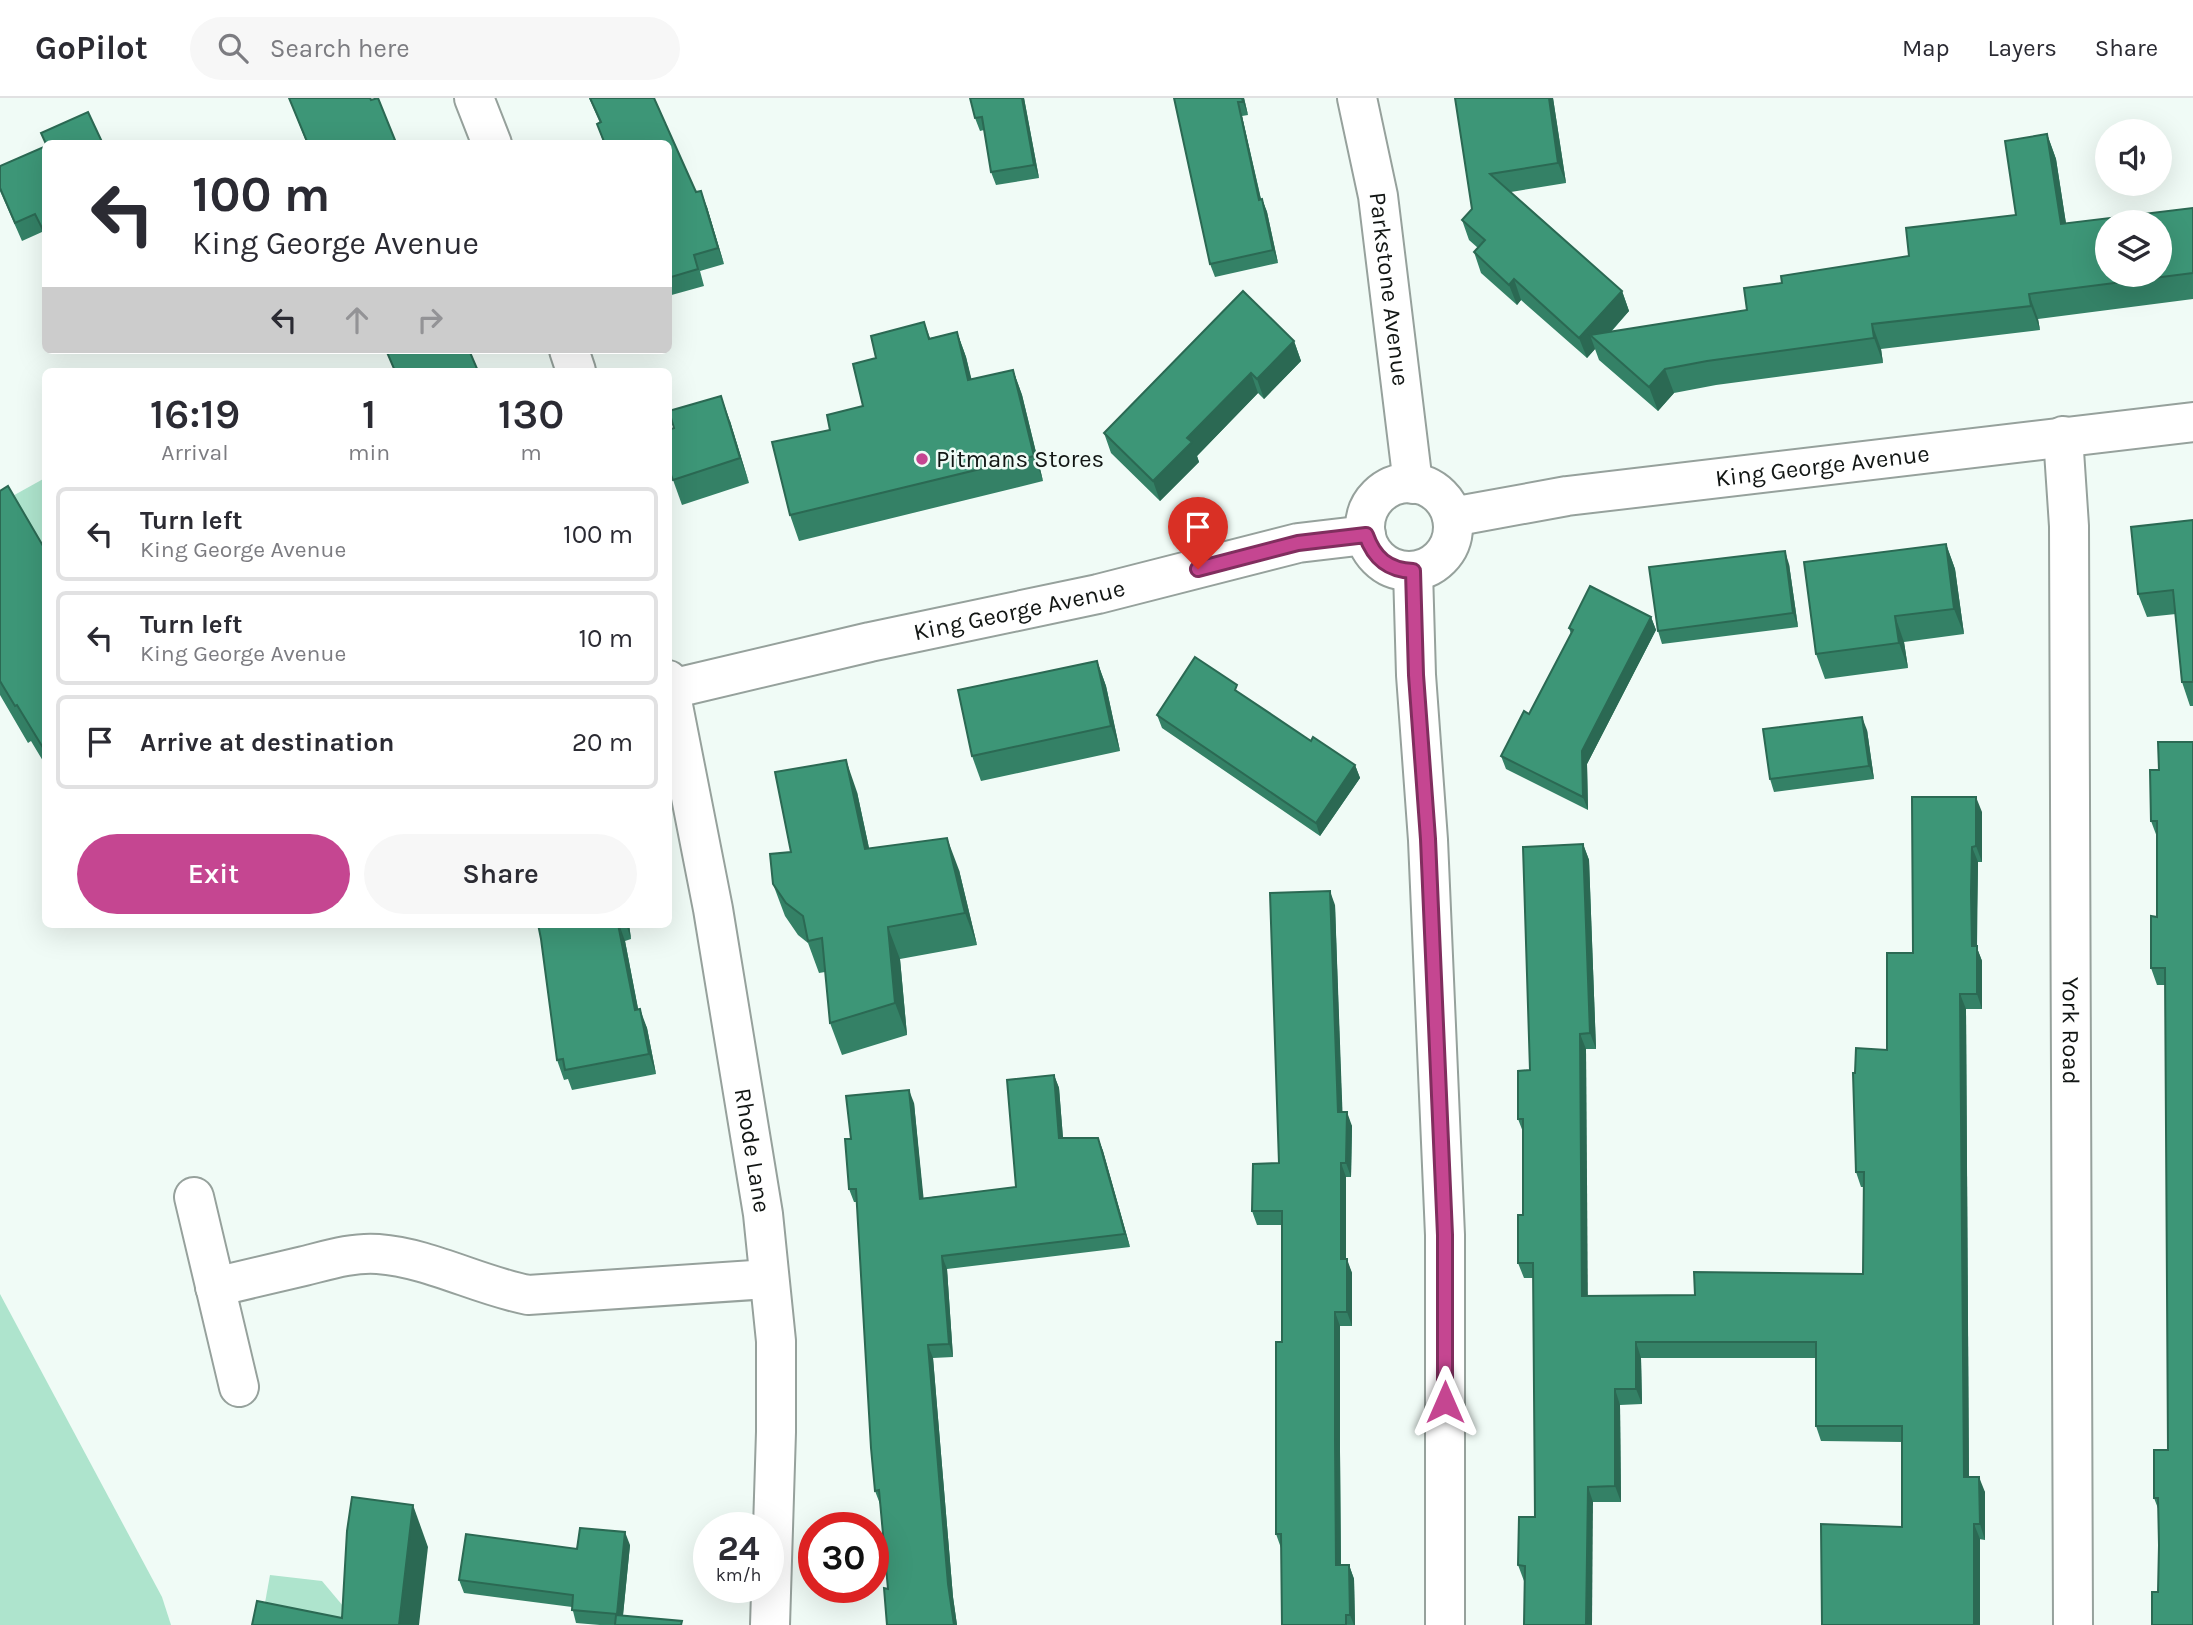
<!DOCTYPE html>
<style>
:root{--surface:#fff;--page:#f7f7f7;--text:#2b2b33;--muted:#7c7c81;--line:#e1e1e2;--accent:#c54691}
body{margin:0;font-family:Karla,sans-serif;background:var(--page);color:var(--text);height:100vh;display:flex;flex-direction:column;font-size:26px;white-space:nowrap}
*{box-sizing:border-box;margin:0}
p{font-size:23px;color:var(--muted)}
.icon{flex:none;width:38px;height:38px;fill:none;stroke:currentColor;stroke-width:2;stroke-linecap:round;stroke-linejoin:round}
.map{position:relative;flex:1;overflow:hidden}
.side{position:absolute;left:42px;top:270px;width:630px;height:560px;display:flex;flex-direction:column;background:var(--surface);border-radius:10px;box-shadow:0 7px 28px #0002}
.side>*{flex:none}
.guide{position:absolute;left:42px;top:42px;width:630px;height:214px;border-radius:10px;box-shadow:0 7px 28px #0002;background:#fff;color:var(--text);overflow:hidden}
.tools{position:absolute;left:2095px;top:21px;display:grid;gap:14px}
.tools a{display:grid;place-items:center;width:77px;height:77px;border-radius:50%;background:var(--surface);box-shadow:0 7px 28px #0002;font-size:35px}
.speed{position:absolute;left:693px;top:1414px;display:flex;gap:14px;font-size:35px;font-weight:700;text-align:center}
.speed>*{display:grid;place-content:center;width:91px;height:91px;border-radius:50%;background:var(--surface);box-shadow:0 7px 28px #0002;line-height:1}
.speed small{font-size:18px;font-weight:400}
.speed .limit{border:10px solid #d22;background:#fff;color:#111}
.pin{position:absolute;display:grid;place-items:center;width:60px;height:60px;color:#fff;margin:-72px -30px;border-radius:50% 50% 50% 0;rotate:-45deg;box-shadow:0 0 7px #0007}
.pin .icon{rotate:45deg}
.me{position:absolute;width:77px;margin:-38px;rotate:0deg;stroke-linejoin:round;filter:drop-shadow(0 0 5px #0008)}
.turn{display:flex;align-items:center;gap:24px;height:147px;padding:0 35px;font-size:32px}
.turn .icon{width:91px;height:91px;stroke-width:2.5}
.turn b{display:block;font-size:49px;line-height:60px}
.lanes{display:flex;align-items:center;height:66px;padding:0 35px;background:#0003;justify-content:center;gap:35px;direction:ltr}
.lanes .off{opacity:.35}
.eta{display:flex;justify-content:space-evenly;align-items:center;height:119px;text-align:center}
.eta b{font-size:42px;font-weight:600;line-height:49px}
.primary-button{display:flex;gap:14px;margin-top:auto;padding:14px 35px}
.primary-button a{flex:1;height:80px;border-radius:42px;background:var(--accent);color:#fff;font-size:28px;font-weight:600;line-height:80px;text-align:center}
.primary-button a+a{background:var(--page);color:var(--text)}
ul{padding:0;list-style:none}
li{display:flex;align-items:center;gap:21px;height:94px;margin:0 14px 10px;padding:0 21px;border:4px solid var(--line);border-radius:10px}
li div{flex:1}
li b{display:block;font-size:26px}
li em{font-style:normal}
header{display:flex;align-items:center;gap:42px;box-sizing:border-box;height:98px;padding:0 35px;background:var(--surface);border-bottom:2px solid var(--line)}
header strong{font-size:33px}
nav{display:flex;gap:38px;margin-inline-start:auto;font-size:24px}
.search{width:490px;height:63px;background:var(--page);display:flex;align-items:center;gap:18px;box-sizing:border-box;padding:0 24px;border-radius:38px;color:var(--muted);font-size:26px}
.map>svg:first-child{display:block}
.green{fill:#aee4cd}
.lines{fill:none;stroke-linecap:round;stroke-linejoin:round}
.minor-casing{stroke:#96a19c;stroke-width:42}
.minor{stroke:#fff;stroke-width:38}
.wall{fill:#348166}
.shaded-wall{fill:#2b6953}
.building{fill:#3d9677;stroke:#2b6953;stroke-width:2;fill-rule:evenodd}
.route-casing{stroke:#802e5e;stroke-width:18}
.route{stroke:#c54691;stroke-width:12}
.poi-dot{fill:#c54691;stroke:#f0fbf6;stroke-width:2.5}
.labels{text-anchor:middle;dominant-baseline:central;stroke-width:5;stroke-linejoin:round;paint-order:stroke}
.street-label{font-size:24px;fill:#121614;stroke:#f0fbf6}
.poi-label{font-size:24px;fill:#121614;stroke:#f0fbf6;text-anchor:start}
</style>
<header>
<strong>GoPilot</strong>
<div class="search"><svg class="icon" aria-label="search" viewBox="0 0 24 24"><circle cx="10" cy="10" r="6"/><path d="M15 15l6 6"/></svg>Search here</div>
<nav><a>Map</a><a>Layers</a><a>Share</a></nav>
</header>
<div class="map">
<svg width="2193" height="1527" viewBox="0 0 2193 1527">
<rect width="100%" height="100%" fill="#f0fbf6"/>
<g class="green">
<polygon points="45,380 45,467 0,405"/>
<polygon points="0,1196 162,1499 171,1527 0,1527"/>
<polygon points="270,1477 322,1483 359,1527 261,1527"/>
</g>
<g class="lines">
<defs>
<g id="minor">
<polyline points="474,0 492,46"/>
<path id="s1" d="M1357,0L1378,98L1413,386"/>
<polyline points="569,252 576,273"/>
<path id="s2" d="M2063,338L2069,428L2073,1527"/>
<circle cx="1409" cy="429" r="44"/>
<path id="s3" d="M1452,419L1567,398L2193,324"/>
<polyline points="1413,473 1416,577 1428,742 1445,1137 1445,1527"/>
<path id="s4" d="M668,582L713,811L763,1116L776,1243V1334L770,1527"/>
<path id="s5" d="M671,591L870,544L1098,496L1298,445L1366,437"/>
<polyline points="194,1099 239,1289"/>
<path d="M215,1189C245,1182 275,1175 304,1168C328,1162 354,1154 378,1156C430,1160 477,1187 528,1197L769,1181"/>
</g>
</defs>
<use href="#minor" class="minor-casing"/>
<use href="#minor" class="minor"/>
</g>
<g class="wall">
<polygon points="289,0 370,0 371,2 378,0 396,46 307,46"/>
<polygon points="589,0 654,0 696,94 707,109 724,166 700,173 704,188 668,198 668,46 604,46 597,26 600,25"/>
<polygon points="970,0 1024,0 1039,80 996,87 991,74 984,32 980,33 975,20"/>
<polygon points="1174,0 1244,0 1248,17 1242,18 1261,101 1262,101 1267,114 1278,165 1215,179 1210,166"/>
<polygon points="1455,0 1553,0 1566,85 1511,94 1622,193 1629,213 1611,234 1747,212 1782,185 1909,158 2016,117 2047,36 2056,61 2066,126 2193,110 2193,201 2038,221 2040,232 1881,251 1883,265 1716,287 1674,295 1658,313 1599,262 1595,251 1587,260 1521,202 1517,207 1481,175 1474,154 1478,150 1469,142 1462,122 1472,111"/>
<polygon points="46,48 46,142 42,134 22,143 0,93 0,68"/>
<polygon points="924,224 930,240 957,234 966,259 971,281 1013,272 1022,297 1043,383 799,443 790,417 830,332 863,308 876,260"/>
<polygon points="1294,243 1301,263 1264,301 1258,295 1197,358 1199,364 1160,403 1111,355 1104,335"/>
<polygon points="730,323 749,385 682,407 673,382"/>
<polygon points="0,393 46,453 46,668 31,643 28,645 0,597"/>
<polygon points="2193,422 2193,608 2190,608 2182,584 2176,516 2147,519 2138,496"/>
<polygon points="1946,446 1955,471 1964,536 1904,544 1908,570 1825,581 1816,556"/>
<polygon points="1789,466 1798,529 1662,546 1658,533"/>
<polygon points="1651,519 1656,532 1587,666 1588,712 1506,671 1501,658 1529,616 1571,536 1569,530"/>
<polygon points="1097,563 1106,588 1120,653 981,683 972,658"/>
<polygon points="1240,596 1311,643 1355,667 1360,680 1320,738 1162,630 1157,617"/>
<polygon points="1867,632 1874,681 1774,694 1770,681"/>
<polygon points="2159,672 2193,1527 2158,1494 2159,1413 2154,1400 2168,1352 2165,887 2157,887 2151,870 2157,819 2157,739 2151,723"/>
<polygon points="857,694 869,750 959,772 977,847 900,861 907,937 842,957 830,925 825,874 819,875 808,845 798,837 785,818 773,786 791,754"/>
<polygon points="1982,714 1982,764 1978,764 1977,811 1977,850 1982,863 1982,911 1966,911 1969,1379 1985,1394 1985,1442 1902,1429 1902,1344 1821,1343 1816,1328 1816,1260 1641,1260 1642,1306 1620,1307 1621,1404 1593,1404 1524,1483 1518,1467 1535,1419 1533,1180 1524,1180 1518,1165 1523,1117 1523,1034 1518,1021 1583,746 1589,762 1596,951 1586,951 1587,1198 1695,1197 1863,1176 1863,1089 1861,1089 1856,1074 1855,975 1887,952 1913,855"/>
<polygon points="1335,807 1342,1014 1352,1028 1351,1079 1346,1079 1346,1161 1352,1175 1352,1228 1340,1228 1340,1354 1341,1467 1349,1467 1354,1481 1355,1527 1282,1527 1281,1450 1276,1436 1282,1244 1282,1127 1257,1127 1252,1113 1279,1065"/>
<polygon points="538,826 629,826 631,841 625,843 638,911 647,930 656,976 572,992 568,981 564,982 557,962 541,841"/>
<polygon points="1054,977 1059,990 1063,1040 1098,1040 1103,1053 1130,1149 947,1171 953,1259 933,1260 953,1499 957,1527 887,1527 888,1491 880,1406 875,1393 857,1104 854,1104 849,1091 851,1041 914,1005 923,1100 1016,1089"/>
<polygon points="630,1447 623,1517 683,1527 600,1527 576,1525 572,1509 464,1495 459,1482 577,1451"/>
</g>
<g class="shaded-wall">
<polygon points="1022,0 1024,0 1039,80 1034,67"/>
<polygon points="1242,0 1244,0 1248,17 1243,4"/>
<polygon points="1549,0 1553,0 1566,85 1558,65"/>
<polygon points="1238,4 1242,18 1264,115 1259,102"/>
<polygon points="2047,36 2056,61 2070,151 2061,126"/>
<polygon points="701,93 707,109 724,166 718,150"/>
<polygon points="1262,101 1267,114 1278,165 1273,152"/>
<polygon points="1514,181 1521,202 1517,207 1509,187"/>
<polygon points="1622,193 1629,213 1600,245 1590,237 1595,251 1587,260 1579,240"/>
<polygon points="2029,196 2038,221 2040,232 2031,208"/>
<polygon points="1872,226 1881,251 1883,265 1874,240"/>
<polygon points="957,234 966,259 978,307 968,282"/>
<polygon points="1294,243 1301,263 1264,301 1257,281"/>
<polygon points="1665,271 1674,295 1658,313 1649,289"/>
<polygon points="1013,272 1022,297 1043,383 1034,358"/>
<polygon points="1251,275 1258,295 1197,358 1199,364 1160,403 1153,383 1187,340"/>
<polygon points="721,298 730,323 749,385 740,360"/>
<polygon points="1946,446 1955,471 1964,536 1954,511"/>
<polygon points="1785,453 1789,466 1798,529 1793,515"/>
<polygon points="1895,518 1904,544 1908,570 1899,545"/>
<polygon points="1651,519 1656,532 1587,666 1588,712 1583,699 1582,653"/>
<polygon points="1097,563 1106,588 1120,653 1111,628"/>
<polygon points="1862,619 1867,632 1874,681 1869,668"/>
<polygon points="846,662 857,694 876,783 865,751"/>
<polygon points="1355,667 1360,680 1320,738 1316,725"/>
<polygon points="1976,699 1982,714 1982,764 1976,748"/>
<polygon points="947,740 959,772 977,847 965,815"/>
<polygon points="1583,746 1589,762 1596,951 1590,935"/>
<polygon points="1972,749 1978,764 1977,850 1982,863 1982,911 1977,896 1972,848"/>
<polygon points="1330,793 1335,807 1343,1028 1338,1014"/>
<polygon points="619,826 625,843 642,931 635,912"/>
<polygon points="626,826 629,826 631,841"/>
<polygon points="888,829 900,861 907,937 895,905"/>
<polygon points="1960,896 1966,911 1969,1394 1964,1379"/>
<polygon points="640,911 647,930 656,976 649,956"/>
<polygon points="1580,936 1586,951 1588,1213 1582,1198"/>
<polygon points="1054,977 1059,990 1064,1053 1059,1040"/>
<polygon points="909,992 914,1005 925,1114 920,1101"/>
<polygon points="1347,1014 1352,1028 1351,1079 1346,1065"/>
<polygon points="1098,1040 1103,1053 1130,1149 1125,1136"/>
<polygon points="1341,1065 1346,1079 1346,1175 1341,1161"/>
<polygon points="942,1158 947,1171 953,1259 949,1246"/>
<polygon points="1347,1161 1352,1175 1352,1228 1347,1214"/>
<polygon points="1335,1214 1340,1228 1340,1354 1341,1481 1336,1467 1335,1340"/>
<polygon points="1636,1244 1641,1260 1642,1306 1636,1291"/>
<polygon points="928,1247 933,1260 953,1499 957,1527 954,1527 948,1486"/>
<polygon points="1615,1291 1620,1307 1621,1404 1615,1388"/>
<polygon points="1979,1379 1985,1394 1985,1442 1980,1426"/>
<polygon points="1588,1389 1593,1404 1592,1527 1586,1527"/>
<polygon points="413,1407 428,1449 419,1527 399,1527"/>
<polygon points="1974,1426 1980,1441 1980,1527 1975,1527 1974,1525"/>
<polygon points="625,1434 630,1447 622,1527 617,1516"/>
<polygon points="1349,1467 1354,1481 1355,1527 1354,1527 1350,1517"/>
</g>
<g class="building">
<polygon points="289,0 370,0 371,2 378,0 395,42 387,46 308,46"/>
<polygon points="590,0 654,0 696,94 701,93 718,150 694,157 698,171 668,180 668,46 605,46 597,26 601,24"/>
<polygon points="970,0 1022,0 1034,67 991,74 982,19 975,20"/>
<polygon points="1174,0 1242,0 1243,4 1238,4 1259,102 1262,101 1273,152 1210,166"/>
<polygon points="1455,0 1549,0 1558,65 1490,76 1622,193 1579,240 1514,181 1509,187 1474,154 1485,142 1462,122 1472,111"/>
<polygon points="88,14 103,46 46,46 41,35"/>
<path d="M2047,36L2061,126L2193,110V175L2029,196L2031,208L1872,226L1874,240L1707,263L1665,271L1649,289L1590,237L1747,212L1744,190L1782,185L1781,178L1909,158L1906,130L2016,117L2005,43ZM2107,124H2160V177H2107Z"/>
<polygon points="46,48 46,138 35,116 15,125 0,90 0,68"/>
<polygon points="1243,193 1294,243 1257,281 1251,275 1187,340 1192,344 1153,383 1104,335"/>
<polygon points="924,224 929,241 957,234 968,282 1013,272 1034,358 790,417 772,344 830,332 827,317 863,308 853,266 876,260 871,238"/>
<polygon points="386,252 469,252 478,273 395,273"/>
<polygon points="721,298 740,360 673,382 668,369 668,332 674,330 669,313"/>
<polygon points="8,388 46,453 45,653 17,607 15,608 0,583 0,393"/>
<polygon points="2193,422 2193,584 2182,584 2173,492 2138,496 2131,429"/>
<polygon points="1946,446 1954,511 1895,518 1899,545 1816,556 1804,464"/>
<polygon points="1785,453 1793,515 1658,533 1649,469"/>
<polygon points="1590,488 1651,519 1582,653 1583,699 1501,658 1524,613 1529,616 1573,532 1569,530"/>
<polygon points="1195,559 1237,587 1235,592 1311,643 1313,639 1355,667 1316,725 1157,617"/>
<polygon points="1097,563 1111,628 972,658 958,592"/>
<polygon points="1862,619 1869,668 1770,681 1763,631"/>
<polygon points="2158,644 2193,644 2193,1527 2152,1527 2152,1494 2158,1494 2159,1447 2158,1400 2154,1400 2154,1352 2168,1352 2165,870 2151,870 2151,818 2157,819 2157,723 2151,723 2150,672 2159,672"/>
<polygon points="846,662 865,751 947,740 965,815 888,829 895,905 830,925 822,840 808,843 803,818 786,805 773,786 770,756 791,754 775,674"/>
<polygon points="1912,699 1976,699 1976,748 1972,749 1971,795 1972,848 1977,848 1977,896 1960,896 1964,1379 1979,1379 1980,1426 1974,1426 1974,1525 1978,1525 1978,1527 1822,1527 1821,1426 1902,1429 1902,1328 1816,1328 1816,1244 1636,1244 1636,1291 1615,1291 1615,1388 1588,1389 1586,1527 1524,1527 1525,1468 1518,1467 1519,1419 1535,1419 1533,1165 1518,1165 1518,1117 1523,1117 1523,1021 1518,1021 1518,973 1530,972 1523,749 1583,746 1590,935 1580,936 1582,1198 1695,1197 1694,1174 1863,1176 1864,1074 1856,1074 1853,975 1855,975 1856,950 1887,952 1887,855 1913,855"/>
<polygon points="1330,793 1338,1014 1347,1014 1346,1065 1341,1065 1341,1161 1347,1161 1347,1214 1335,1214 1335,1340 1336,1467 1349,1467 1350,1517 1346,1517 1346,1527 1282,1527 1281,1436 1276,1436 1276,1244 1282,1244 1282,1113 1252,1113 1253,1066 1279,1065 1270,795"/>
<polygon points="538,826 618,826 635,912 640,911 649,956 565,972 563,961 557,962 541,841"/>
<polygon points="1054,977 1059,1040 1098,1040 1125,1136 942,1158 949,1246 928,1247 948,1486 954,1527 887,1527 884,1490 888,1491 879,1392 875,1393 871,1350 856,1091 849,1091 845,1041 851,1041 846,998 909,992 920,1101 1016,1089 1007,982"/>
<polygon points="352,1399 413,1407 399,1527 252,1527 257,1503 342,1520 347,1433"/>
<polygon points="580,1430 625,1434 617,1516 572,1512 573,1497 459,1482 466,1436 577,1451"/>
<polygon points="616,1517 682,1523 681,1527 615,1527"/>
</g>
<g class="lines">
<defs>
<path id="route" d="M1198,471L1298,445L1366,437C1374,460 1388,472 1413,473L1416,577L1428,741L1445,1137V1304"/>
</defs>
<use href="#route" class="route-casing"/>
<use href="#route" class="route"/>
</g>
<circle class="poi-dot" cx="922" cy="361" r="7"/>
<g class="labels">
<g class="street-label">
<text stroke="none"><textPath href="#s1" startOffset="194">Parkstone Avenue</textPath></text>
<text stroke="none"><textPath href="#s3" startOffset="374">King George Avenue</textPath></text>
<text stroke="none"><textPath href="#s5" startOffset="357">King George Avenue</textPath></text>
<text stroke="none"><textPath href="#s2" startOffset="595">York Road</textPath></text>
<text stroke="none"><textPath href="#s4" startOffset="478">Rhode Lane</textPath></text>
</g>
<g class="poi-label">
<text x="936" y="361">Pitmans Stores</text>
</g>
</g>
</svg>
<div class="tools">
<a><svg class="icon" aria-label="sound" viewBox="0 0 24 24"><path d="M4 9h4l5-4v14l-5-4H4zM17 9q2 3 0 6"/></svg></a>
<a><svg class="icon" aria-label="layers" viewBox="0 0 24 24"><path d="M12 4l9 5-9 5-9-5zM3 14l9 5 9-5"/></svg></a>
</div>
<div class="speed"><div>24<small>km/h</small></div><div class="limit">30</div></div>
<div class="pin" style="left:1198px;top:471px;background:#d93025"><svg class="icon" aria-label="arrive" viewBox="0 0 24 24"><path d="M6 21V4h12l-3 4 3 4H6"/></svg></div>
<svg class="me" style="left:1445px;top:1304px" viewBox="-20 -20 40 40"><path d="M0-17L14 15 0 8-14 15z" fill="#c54691" stroke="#fff" stroke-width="4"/></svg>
<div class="guide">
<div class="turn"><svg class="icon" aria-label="left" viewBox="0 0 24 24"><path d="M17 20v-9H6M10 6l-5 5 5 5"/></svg><div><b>100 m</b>King George Avenue</div></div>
<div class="lanes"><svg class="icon" aria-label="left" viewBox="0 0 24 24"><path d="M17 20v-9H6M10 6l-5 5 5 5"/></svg><svg class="icon off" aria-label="ahead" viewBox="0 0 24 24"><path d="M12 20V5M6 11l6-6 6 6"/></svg><svg class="icon off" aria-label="right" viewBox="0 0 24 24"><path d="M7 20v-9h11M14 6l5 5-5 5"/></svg></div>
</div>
<section class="side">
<div class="eta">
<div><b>16:19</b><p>Arrival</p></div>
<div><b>1</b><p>min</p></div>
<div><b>130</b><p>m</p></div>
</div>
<ul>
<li><svg class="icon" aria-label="left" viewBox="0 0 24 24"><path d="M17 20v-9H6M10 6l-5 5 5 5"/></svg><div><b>Turn left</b><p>King George Avenue</p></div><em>100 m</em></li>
<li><svg class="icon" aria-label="left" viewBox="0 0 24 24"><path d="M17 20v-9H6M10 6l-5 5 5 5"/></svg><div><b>Turn left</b><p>King George Avenue</p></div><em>10 m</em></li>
<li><svg class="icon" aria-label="arrive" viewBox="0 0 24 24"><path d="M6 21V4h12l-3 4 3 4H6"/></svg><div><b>Arrive at destination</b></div><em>20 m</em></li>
</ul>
<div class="primary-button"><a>Exit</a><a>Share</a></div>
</section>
</div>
